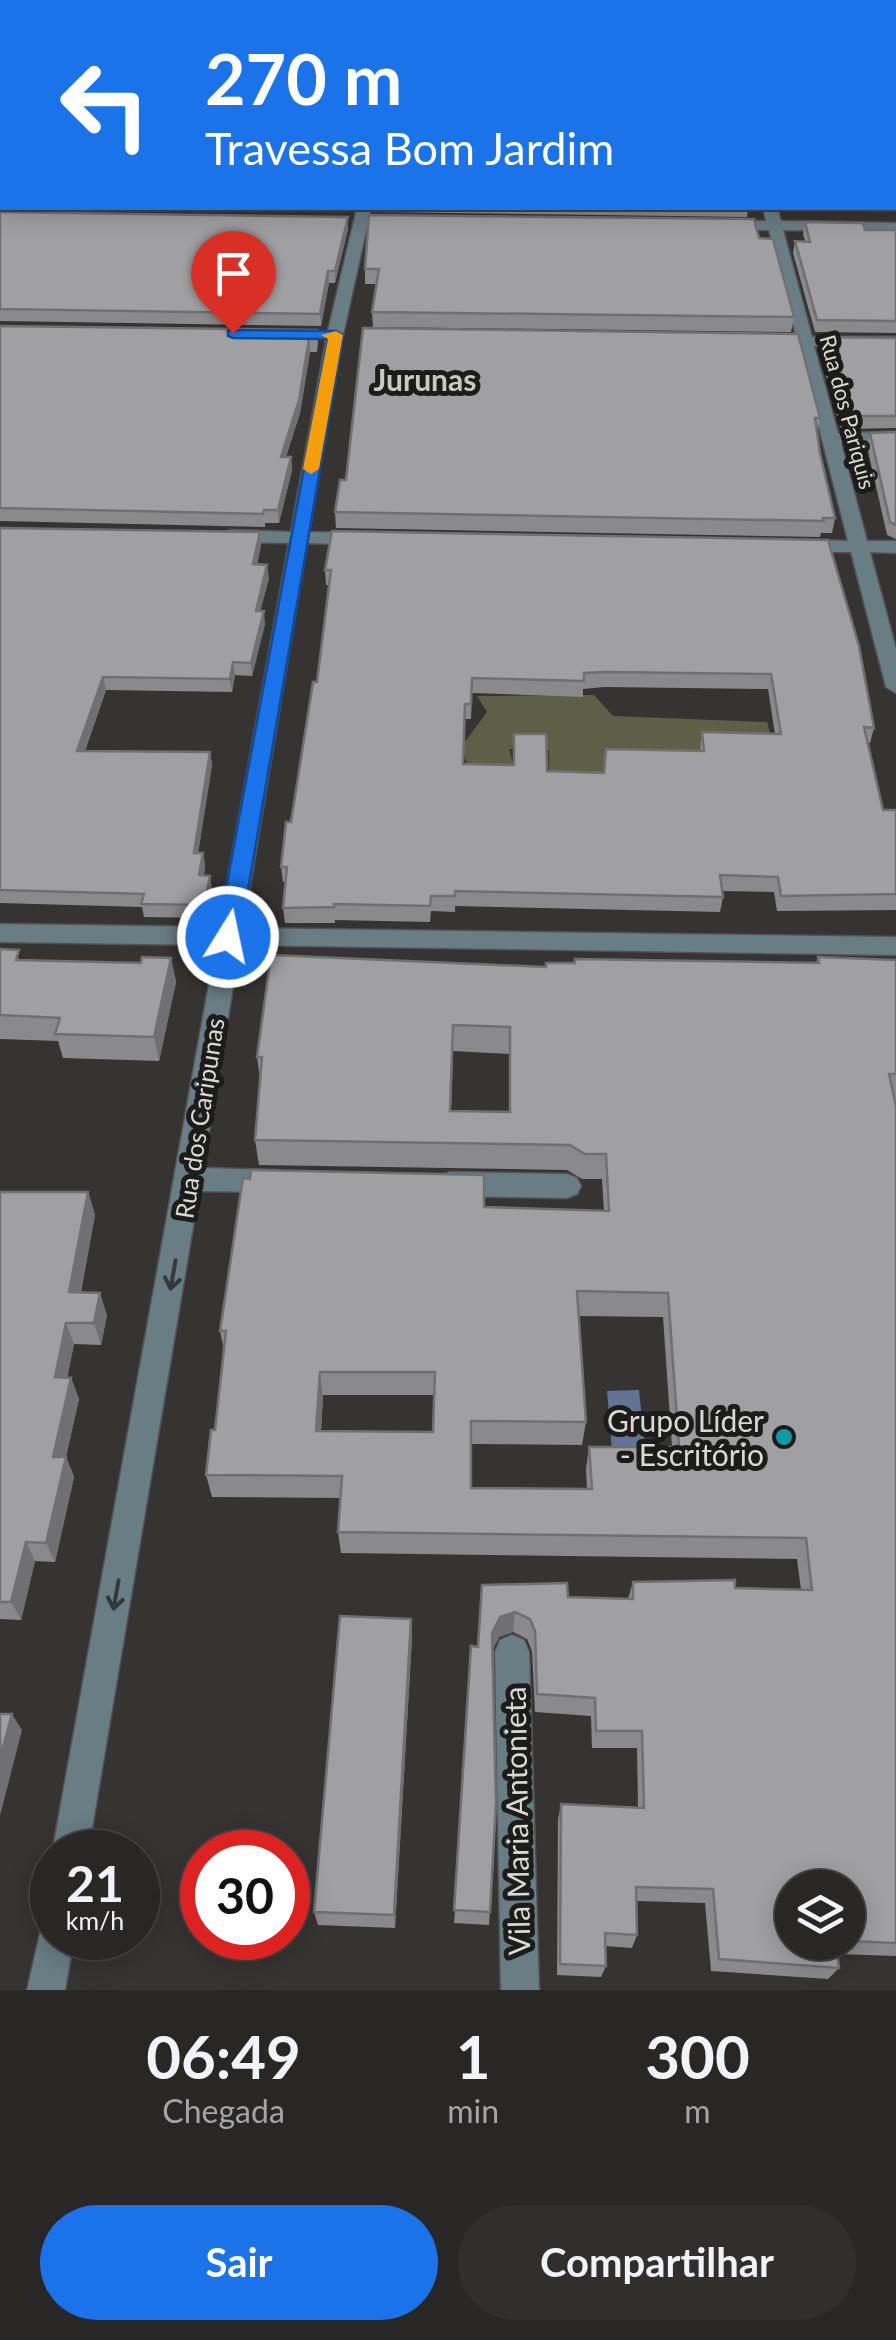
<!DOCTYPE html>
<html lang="pt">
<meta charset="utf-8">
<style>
:root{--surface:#282726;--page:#302f2e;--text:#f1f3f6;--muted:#a5a5a7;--line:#444443;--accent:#1a73e8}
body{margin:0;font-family:Lato,sans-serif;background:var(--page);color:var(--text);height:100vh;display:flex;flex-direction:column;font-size:38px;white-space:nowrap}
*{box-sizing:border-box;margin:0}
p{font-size:32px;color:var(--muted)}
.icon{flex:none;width:55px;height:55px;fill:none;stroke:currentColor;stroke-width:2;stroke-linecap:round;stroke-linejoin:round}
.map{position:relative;height:1990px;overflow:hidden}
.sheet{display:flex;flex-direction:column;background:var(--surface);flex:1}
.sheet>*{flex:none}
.banner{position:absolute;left:0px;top:0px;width:898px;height:210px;box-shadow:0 5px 25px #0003,0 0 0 2px var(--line);background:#1a73e8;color:#fff;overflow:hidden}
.tools{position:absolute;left:775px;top:1870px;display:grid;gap:20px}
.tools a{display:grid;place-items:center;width:90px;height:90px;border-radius:50%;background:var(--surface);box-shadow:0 5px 25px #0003,0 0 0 2px var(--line);font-size:50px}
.speed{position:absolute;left:30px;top:1830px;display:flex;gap:20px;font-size:50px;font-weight:700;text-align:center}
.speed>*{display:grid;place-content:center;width:130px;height:130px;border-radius:50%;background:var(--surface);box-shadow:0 5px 25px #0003,0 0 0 2px var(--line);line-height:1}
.speed small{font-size:25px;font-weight:400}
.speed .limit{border:15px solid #d22;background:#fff;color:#111}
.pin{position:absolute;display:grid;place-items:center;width:85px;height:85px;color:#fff;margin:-102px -42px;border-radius:50% 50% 50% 0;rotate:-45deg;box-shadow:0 0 10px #0007}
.pin .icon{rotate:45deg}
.me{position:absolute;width:110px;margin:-55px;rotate:10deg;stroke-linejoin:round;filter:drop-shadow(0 0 8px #0008)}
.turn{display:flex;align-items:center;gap:35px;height:210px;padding:0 40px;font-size:45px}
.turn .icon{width:130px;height:130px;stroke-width:2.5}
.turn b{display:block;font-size:70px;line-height:85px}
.eta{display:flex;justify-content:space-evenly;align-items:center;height:170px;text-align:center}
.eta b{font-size:60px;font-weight:700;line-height:70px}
.action{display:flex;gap:20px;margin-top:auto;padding:20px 40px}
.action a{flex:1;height:115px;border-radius:60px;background:var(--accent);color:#fff;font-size:40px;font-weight:700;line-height:115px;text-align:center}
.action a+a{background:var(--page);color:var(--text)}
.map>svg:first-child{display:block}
.green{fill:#5d5f47}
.water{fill:#607496}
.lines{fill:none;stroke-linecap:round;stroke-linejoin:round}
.minor-casing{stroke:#545250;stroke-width:3}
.minor{fill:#697d85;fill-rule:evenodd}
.wall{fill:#8a8a8c;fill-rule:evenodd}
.shaded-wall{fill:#707072}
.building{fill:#a0a0a3;stroke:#707072;stroke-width:2.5;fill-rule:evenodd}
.oneway{stroke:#33393b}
.route{fill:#1a73e8;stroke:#114b97;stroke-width:2.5}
.slow{fill:#f59e0b}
.culture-dot{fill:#0f9aa8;stroke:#1c1c1b;stroke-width:4}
.labels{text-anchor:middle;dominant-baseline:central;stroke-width:10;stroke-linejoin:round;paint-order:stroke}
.far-street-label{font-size:22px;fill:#dad9d8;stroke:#1c1c1b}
.street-label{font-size:25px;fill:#dad9d8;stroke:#1c1c1b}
.far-district-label{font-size:30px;font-weight:bold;fill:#cbc9c6;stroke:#1c1c1b}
.near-poi-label{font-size:30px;fill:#dad9d8;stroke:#1c1c1b;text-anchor:end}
.near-street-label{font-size:30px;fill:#dad9d8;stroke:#1c1c1b}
</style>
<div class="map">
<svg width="896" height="1990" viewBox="0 0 896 1990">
<rect width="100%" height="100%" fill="#363432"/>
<polygon class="green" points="594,695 613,716 767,722 778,761 700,762 674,767 677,749 632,750 625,773 549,780 549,750 509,749 516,774 469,768 461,747 487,712 477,696"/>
<polygon class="water" points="639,1390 645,1450 612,1450 607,1391"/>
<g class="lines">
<defs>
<g id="minor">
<polygon points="390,0 402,0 402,2 391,2"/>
<polygon points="423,0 435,0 435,2 424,2"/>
<rect x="895" y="160" width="1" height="8"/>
<polygon points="357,208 371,208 343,335 309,532 365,533 374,539 365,545 307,543 243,928 896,937 896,955 240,945 203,1168 275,1170 285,1173 289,1181 285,1189 275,1192 199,1191 88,1852 52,1854 216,945 0,942 0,924 219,927 289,543 230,542 221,536 230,530 291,532 327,335"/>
<polygon points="763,208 777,208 781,221 896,223 896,231 783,230 812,337 896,337 896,347 814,346 838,433 896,432 896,442 841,443 867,541 896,541 896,553 870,552 896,649 896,693 886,687 851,552 800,552 791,546 800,540 848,541 798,346 765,346 757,341 765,336 796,336 769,230 725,229 718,225 725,221 766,221"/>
<polygon points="450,1172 567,1174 577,1178 581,1186 577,1194 567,1198 450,1196 440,1192 436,1184 440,1176"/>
<polygon points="512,1635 524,1640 529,1652 539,1990 501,1990 495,1652 500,1640"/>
<polygon points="52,1920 52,1938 74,1938 65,1990 27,1990 42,1925"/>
</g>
</defs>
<use href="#minor" class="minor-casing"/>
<use href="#minor" class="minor"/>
</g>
<g class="wall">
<polygon points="2,135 2,208 354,208 352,212 0,209 0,137"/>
<polygon points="372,208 748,208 747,217 374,212"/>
<polygon points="0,212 348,229 335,283 329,283 321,326 0,321"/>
<polygon points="805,222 865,230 896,230 896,333 815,332 793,253 795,241 805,241 803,234"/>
<polygon points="759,238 794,317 791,332 373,327 372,312 377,284 365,284 365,269"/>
<polygon points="0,326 317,330 318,343 317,352 310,352 300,413 286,457 291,457 292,470 279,523 265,523 265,527 0,521"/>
<polygon points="821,337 896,338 896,428 841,429 819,350"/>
<polygon points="820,418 817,432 820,453 835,518 832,533 821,533 820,537 336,528 335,512 346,480"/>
<polygon points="896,432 896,539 887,535 867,446 870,433"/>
<polygon points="0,528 260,532 261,545 257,565 269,578 260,611 265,624 252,676 235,675 232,692 106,690 85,751 210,752 212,765 198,853 203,853 205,866 204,875 212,889 207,918 144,917 142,907 0,903"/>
<path d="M828,540L874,728L870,743H868L883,810H896V910L777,911L774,892L722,891L723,897L720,912L455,906V912L431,911L430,922L335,920V923H285L283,908L285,882H283L281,867L317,682L329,585H326L325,570ZM604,687L768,689L775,734L702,732L700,751L603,773L547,771L463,764L464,719H471L472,693L583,697V689Z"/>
<polygon points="0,949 22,960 141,963 171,958 176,982 159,1061 63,1058 58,1041 0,1039"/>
<path d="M818,957L896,960V1100H895L896,1106V1956L838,1954L839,1968L828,1979L711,1971L705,1903L637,1901V1935L632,1948L605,1946L606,1966L601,1977L557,1975L558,1820L561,1804L638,1808L637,1748H592L591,1716L535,1712L532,1651L527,1639L513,1632L499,1637L493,1649L496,1803L489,1925L454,1923L482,1585L568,1597L628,1599L633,1582L735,1588L801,1590L797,1559L341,1553L338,1532L340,1498L212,1497L206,1475L215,1430L224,1350L220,1331L484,1207L604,1211L602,1179H582L567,1170L259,1165L255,1140L260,1078L257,1057L546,966L816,963ZM453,1051L509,1054V1112L451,1111ZM578,1316L663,1317L672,1447H589L586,1469L587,1489L471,1488V1444L582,1445L586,1422ZM323,1395H434L433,1432L321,1431ZM848,1888V1942H792Z"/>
<polygon points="0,1192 88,1192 95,1215 81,1292 107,1315 101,1345 74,1344 67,1378 71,1378 79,1399 66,1457 74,1477 55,1562 35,1561 21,1620 0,1619"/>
<polygon points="411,1619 412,1638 395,1928 318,1925 314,1912"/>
</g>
<g class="shaded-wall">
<polygon points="348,217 348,229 335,283 335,271"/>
<polygon points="328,271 329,283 321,326 320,314"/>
<polygon points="309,339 310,352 300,413 282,469 281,457"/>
<polygon points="291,457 292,470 279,523 278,510"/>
<polygon points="260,532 261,545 254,578 253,564"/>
<polygon points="267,565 269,578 257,624 256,611"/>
<polygon points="264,611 265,624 252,676 251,663"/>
<polygon points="233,662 235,675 232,692 230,679"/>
<polygon points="103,677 106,690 80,764 77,751"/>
<polygon points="210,752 212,765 196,866 194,853"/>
<polygon points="203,853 205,866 201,889 199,875"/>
<polygon points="210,876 212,889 207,918 204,905"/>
<polygon points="171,958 176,982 159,1061 154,1037"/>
<polygon points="88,1192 95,1215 76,1314 69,1292"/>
<polygon points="100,1293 107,1315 101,1345 94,1323"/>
<polygon points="66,1323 74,1344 63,1398 55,1377"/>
<polygon points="320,1372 323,1395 320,1453 316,1431"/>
<polygon points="71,1378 79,1399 61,1477 53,1457"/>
<polygon points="66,1457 74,1477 55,1562 46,1543"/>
<polygon points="26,1542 35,1561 21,1620 11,1602"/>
<polygon points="515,1612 513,1632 499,1637 491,1652 492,1633 500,1617"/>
<polygon points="411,1619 412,1638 395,1928 394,1915"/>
<polygon points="12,1714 22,1730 0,1816 0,1758"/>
</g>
<g class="building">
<polygon points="0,0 381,0 381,2 2,2 2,123 0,123 0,92 2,92"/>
<polygon points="439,0 896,0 896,13 895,2 438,2"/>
<polygon points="895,24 896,24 895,88"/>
<rect x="895" y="99" width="1" height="46"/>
<polygon points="2,135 2,198 0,198 0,137"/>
<polygon points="0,212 348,217 335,271 328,271 320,314 0,309"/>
<polygon points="369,215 754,219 759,238 773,239 794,317 372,312 379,269 365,269"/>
<polygon points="805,222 863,223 865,230 896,230 896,321 817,320 795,241 810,242"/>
<polygon points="0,326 317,330 316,339 309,339 299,400 281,457 291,457 278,510 264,510 263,514 0,508"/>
<polygon points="363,328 798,334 820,418 815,418 820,453 835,518 823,518 824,521 335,512 340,480 346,480"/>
<polygon points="821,337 896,338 896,416 843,416"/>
<polygon points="896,432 896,525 890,522 870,433"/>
<polygon points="0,528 260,532 253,564 267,565 256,611 264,611 251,663 233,662 230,679 103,677 77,751 210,752 194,853 203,853 199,875 210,876 204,905 141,904 144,894 0,890"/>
<path d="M332,531L828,540L859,646L874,728L864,727L883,810H896V894L781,896L778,877L720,875L723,897L455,891V896H431L430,906L334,904V907L283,908L287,867H281L286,822H291L313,682H317L331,570H325ZM606,672L771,674L781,734L702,732L704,751L606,749L604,773L547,771L546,734H514V765L463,764L465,704H471L472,678L584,681V673Z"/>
<polygon points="0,949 19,950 16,960 141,963 142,957 171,958 154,1037 55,1034 60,1018 0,1015"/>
<path d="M271,955L546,967V963H575V959L819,963L818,957L896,960V1074H889L896,1106V1943L848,1941V1888H792V1942H836L839,1968L719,1959L713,1889L636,1887L637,1935L605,1933L606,1966L560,1964L561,1804L644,1808L642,1731H596L595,1698L537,1694L535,1631L530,1619L515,1612L500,1617L492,1633L496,1803L490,1912L454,1910L471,1646L478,1647L482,1585L567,1583L568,1597L633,1599V1582L735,1580V1588L812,1590L806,1538L338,1532L342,1476L206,1475L211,1430H215L226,1331H220L243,1178L250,1179L251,1170L484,1175V1207L609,1211L606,1154H585L570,1145L255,1140L262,1057H257ZM453,1025L510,1027V1112L450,1111ZM577,1291L668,1293L679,1447H589L592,1489L471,1488V1421L586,1422ZM320,1372H435L433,1432L316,1431Z"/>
<polygon points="0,1192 88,1192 69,1292 100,1293 94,1323 66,1323 55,1377 71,1378 53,1457 66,1457 46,1543 26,1542 11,1602 0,1602"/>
<polygon points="340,1616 411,1619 394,1915 314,1912"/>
<polygon points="0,1714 12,1714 0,1758"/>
</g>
<defs><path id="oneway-shaft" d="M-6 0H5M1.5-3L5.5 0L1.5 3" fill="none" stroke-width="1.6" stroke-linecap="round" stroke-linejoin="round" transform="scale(2.5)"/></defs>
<g class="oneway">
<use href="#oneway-shaft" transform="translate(173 1275) rotate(100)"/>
<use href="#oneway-shaft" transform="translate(116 1595) rotate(100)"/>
</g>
<polygon class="route" points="228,330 336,331 343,335 240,937 228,945 217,937 328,339 233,338 228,336"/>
<polygon class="slow" points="336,331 343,335 319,469 311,474 303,469 328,339 321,335"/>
<circle class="culture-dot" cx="784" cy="1437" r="10"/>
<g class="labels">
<g class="far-street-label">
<text transform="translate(848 412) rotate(75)">Rua dos Pariquis</text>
</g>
<g class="street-label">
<text transform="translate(199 1118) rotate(-81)">Rua dos Caripunas</text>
</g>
<g class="far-district-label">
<text x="425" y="379">Jurunas</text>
</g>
<g class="near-poi-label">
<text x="764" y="1420">Grupo Líder<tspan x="764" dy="34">- Escritório</tspan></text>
</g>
<g class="near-street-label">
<text transform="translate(516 1821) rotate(-91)">Vila Maria Antonieta</text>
</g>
</g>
</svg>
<div class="tools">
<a><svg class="icon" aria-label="layers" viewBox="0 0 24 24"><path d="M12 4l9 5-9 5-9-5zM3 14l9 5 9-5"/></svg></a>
</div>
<div class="speed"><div>21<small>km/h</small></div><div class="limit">30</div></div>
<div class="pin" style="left:233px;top:333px;background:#d93025"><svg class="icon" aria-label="arrive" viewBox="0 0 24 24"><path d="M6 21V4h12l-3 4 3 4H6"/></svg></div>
<svg class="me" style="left:228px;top:937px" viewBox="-20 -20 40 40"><circle r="17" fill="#1a73e8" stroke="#fff" stroke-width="3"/><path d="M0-11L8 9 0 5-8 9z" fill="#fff"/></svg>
<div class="banner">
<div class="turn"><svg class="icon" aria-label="left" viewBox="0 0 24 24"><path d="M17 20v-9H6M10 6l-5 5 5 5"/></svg><div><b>270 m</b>Travessa Bom Jardim</div></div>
</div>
</div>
<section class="sheet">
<div class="eta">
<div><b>06:49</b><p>Chegada</p></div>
<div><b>1</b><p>min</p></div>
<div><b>300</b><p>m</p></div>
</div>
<div class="action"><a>Sair</a><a>Compartilhar</a></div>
</section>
